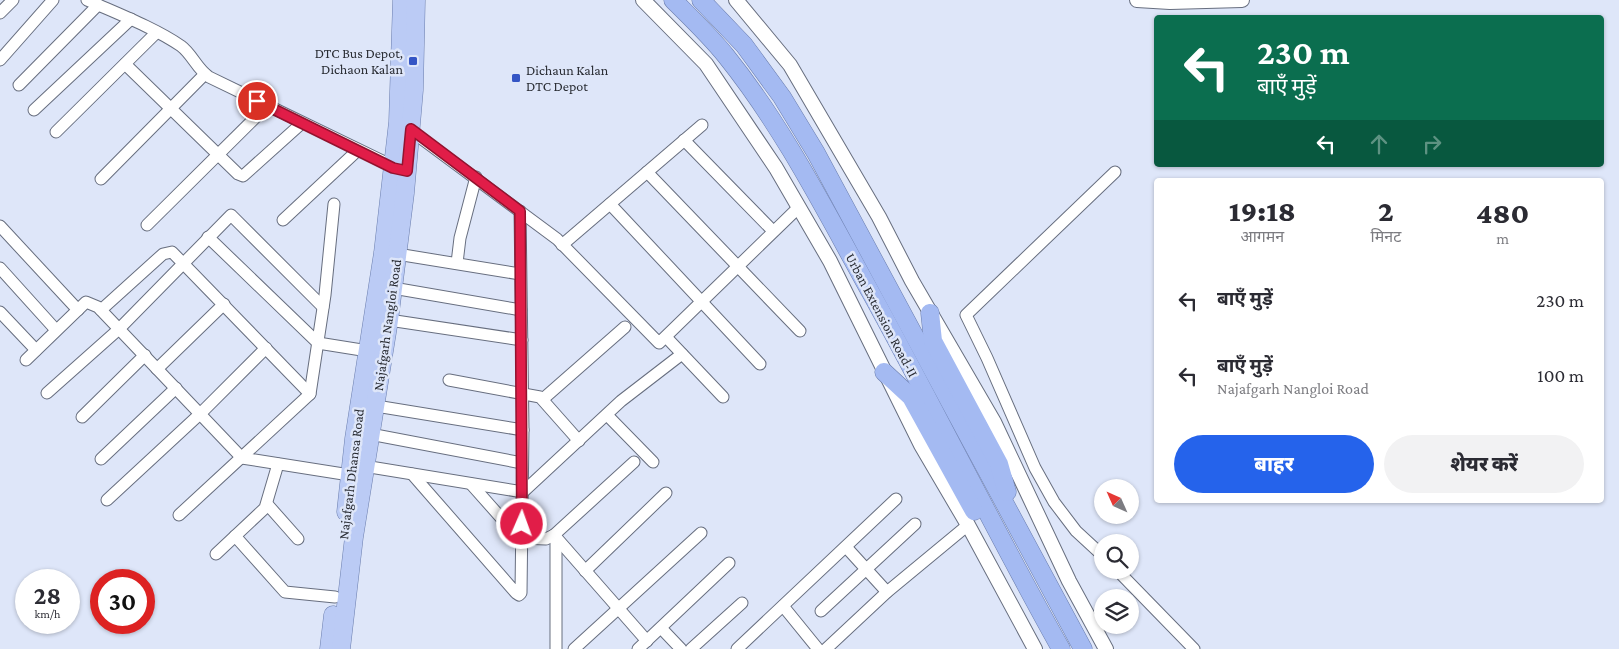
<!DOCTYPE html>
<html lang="hi">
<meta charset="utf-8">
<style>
:root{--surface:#fff;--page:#f2f2f3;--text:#2b2b33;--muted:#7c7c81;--accent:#2563eb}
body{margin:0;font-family:"Crimson Pro","Noto Sans Devanagari",serif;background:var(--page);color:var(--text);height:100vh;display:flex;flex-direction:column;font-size:19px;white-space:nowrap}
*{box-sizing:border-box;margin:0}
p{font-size:16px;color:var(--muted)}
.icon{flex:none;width:28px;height:28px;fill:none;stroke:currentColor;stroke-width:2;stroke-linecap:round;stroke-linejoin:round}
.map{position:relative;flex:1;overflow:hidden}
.panel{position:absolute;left:1154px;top:178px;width:450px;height:325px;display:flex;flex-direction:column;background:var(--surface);border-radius:5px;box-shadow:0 1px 4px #0004}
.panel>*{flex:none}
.hud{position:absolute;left:1154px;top:15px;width:450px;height:152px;border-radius:5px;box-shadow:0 1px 4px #0004;background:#0b6e4f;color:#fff;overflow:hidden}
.needle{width:32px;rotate:315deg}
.controls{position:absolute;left:1094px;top:479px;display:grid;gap:10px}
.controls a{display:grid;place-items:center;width:45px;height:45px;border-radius:50%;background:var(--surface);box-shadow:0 1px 4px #0004;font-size:25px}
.speed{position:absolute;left:15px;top:569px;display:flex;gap:10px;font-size:25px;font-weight:700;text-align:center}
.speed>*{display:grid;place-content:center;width:65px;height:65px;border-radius:50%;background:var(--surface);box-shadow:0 1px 4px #0004;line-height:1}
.speed small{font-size:12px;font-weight:400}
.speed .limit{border:8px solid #d22;background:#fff;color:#111}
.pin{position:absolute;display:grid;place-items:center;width:42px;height:42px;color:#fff;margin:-21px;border:2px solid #fff;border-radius:50%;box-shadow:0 1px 5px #0007}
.me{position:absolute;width:55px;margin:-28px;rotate:2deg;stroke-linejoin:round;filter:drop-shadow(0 0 4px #0008)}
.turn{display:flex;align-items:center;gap:18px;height:105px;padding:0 20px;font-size:22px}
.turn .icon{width:65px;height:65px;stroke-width:2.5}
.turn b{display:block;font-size:35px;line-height:42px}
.lanes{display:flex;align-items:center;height:48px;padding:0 20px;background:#0003;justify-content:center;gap:25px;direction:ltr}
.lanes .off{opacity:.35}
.eta{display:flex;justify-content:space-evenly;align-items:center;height:85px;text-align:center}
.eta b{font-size:30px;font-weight:800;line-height:35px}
.action{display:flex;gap:10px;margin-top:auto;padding:10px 20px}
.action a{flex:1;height:58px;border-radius:30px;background:var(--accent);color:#fff;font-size:20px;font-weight:800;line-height:58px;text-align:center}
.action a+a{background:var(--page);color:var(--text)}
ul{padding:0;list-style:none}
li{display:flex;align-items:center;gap:15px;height:75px;padding:0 20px}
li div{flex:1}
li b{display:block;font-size:19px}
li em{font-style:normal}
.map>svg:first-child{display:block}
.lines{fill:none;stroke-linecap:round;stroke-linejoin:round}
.minor-casing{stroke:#676e7f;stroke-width:13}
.tertiary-casing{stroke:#676e7f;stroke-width:16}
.primary-casing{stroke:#6a7dad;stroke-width:19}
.trunk-casing{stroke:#6a7dad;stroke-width:19}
.minor{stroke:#fff;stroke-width:11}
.tertiary{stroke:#fff;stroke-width:14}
.primary{stroke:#bbcbf5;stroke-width:18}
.trunk{stroke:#a4baf2;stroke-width:18}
.route-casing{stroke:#92132f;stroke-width:12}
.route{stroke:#e11d48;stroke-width:9}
.poi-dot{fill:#3455c5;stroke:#dee6f9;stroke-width:2}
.labels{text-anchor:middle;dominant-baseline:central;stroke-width:5;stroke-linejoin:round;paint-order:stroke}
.poi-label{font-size:14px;fill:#292c33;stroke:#dee6f9;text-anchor:end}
.street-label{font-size:14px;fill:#292c33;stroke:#dee6f9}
</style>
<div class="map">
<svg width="1619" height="649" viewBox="0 0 1619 649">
<rect width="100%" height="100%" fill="#dee6f9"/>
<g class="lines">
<defs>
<g id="minor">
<path d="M87,0C116,13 155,28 181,46C192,54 197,69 209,77L399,169"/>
<polyline points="0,13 13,0"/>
<polyline points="0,60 53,0"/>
<polyline points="125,64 238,174 243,176 302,123"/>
<polyline points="19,85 98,5"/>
<polyline points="34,110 131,19"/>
<polyline points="406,127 557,239 659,343 799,207"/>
<polyline points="56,132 156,33"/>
<polyline points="684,140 773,231"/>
<polyline points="647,172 800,331"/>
<polyline points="101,179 205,74"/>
<polyline points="610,204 760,364"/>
<polyline points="283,220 358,150"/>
<polyline points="147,225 267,106"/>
<polyline points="0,226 78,310"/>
<polyline points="208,237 318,343 368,351"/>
<polyline points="562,245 702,125"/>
<polyline points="397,254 520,274"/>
<polyline points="457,263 460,238 476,177"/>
<polyline points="0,268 56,330"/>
<polyline points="393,288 521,310"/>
<polyline points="101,310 163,254 172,252 310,394"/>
<polyline points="0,312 36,350"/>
<polyline points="389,320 522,340"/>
<polyline points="666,337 723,397"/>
<polyline points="26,360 86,302 98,307 242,458 356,476"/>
<polyline points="157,369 224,304"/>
<polyline points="449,380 540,397 579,441"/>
<polyline points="47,393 119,329 231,215 323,307"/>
<polyline points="543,399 625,327"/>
<polyline points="376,406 523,430"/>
<polyline points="607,415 653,462"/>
<polyline points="82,417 145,355"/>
<polyline points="370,434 522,463"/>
<polyline points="101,459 176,388"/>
<polyline points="364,466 523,492 621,401 682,354"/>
<polyline points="412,474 516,593 519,595 521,593 523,430 520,211"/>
<polyline points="471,484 519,538 546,539 554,535 634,462"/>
<polyline points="107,500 201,413 266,348"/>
<polyline points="267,504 298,539"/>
<polyline points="179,515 310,394 325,295 334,204"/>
<polyline points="554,535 647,641"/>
<polyline points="235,536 285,592 335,597"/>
<polyline points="556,537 556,649"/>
<polyline points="846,547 887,592"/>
<polyline points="216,554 265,508 278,464"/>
<polyline points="1102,555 1076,531 1054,502 1035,468 987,358 966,315 1115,172"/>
<polyline points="1117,570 1194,649"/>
<polyline points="585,571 666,493"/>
<polyline points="783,606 818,649"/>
<polyline points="821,611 915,524"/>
<polyline points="661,628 681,649"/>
<polyline points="574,649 701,533"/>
<polyline points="638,649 729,563"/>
<polyline points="691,649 742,603"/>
<polyline points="737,649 896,499"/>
<polyline points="826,649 887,592 968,525"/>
</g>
<g id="tertiary">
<polyline points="643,0 706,64 776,168 830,261 921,445 968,525 1035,649"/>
<polyline points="736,0 790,65 879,217 912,281 994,422 1069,581 1106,649"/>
<polyline points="1137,0 1170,2 1242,0"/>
</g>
<g id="primary">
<polyline points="346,512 354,439 383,253 398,122 402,0"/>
<polyline points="329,649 333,615"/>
<polyline points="341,649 354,537 389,320 405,193 414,90 416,0"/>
</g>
<g id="trunk">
<path d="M673,0C691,18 710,36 726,56C784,128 826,212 871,293C936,411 995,531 1061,649"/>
<polyline points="701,0 744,45 782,97 816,153 1083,649"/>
<polyline points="930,313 933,341 999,464 1007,492"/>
<polyline points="884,372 911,397 974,511"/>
</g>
</defs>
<use href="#minor" class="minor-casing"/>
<use href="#tertiary" class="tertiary-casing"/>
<use href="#primary" class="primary-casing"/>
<use href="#trunk" class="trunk-casing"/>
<use href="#minor" class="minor"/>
<use href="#tertiary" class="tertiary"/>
<use href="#primary" class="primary"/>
<use href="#trunk" class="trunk"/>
</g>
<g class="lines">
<defs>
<polyline id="route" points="257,101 393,168 407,171 411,129 520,211 522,524"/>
</defs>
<use href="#route" class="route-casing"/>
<use href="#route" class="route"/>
</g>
<g class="poi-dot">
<rect x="408" y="56" width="10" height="10" rx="2.5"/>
<rect x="511" y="73" width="10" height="10" rx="2.5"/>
</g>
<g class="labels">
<g class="poi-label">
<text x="403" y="53">DTC Bus Depot,<tspan x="403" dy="16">Dichaon Kalan</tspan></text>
<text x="526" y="70" text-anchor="start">Dichaun Kalan<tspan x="526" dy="16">DTC Depot</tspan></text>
</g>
<g class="street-label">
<text transform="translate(882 315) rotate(62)">Urban Extension Road-II</text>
<text transform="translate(387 325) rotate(-82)">Najafgarh Nangloi Road</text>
<text transform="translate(351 474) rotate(-83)">Najafgarh Dhansa Road</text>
</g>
</g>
</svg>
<div class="controls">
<a><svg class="needle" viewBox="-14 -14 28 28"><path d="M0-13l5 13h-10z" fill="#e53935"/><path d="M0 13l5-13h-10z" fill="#7c7c81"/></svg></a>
<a><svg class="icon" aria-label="search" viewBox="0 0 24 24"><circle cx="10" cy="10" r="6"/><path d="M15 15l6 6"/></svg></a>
<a><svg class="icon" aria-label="layers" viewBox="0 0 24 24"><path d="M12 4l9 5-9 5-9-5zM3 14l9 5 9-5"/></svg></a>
</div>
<div class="speed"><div>28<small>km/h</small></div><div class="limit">30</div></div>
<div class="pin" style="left:257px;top:101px;background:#d93025"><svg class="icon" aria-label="arrive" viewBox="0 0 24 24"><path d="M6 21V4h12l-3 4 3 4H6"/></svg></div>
<svg class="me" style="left:522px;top:524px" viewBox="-20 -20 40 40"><circle r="17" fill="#e11d48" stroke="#fff" stroke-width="3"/><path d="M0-11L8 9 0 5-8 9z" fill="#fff"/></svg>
<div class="hud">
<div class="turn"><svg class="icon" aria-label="left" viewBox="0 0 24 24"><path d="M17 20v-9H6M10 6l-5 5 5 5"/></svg><div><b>230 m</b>बाएँ मुड़ें</div></div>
<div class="lanes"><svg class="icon" aria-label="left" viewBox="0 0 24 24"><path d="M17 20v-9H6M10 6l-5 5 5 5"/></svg><svg class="icon off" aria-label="ahead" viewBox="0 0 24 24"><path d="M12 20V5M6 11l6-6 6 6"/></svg><svg class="icon off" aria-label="right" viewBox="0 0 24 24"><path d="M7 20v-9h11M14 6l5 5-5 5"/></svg></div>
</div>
<section class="panel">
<div class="eta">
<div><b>19:18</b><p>आगमन</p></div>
<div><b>2</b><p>मिनट</p></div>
<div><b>480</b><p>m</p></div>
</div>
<ul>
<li><svg class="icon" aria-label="left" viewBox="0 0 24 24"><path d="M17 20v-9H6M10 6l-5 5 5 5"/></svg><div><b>बाएँ मुड़ें</b></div><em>230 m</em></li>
<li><svg class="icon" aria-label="left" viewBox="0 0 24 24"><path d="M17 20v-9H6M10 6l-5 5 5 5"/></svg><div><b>बाएँ मुड़ें</b><p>Najafgarh Nangloi Road</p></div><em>100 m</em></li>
</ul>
<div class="action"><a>बाहर</a><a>शेयर करें</a></div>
</section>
</div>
